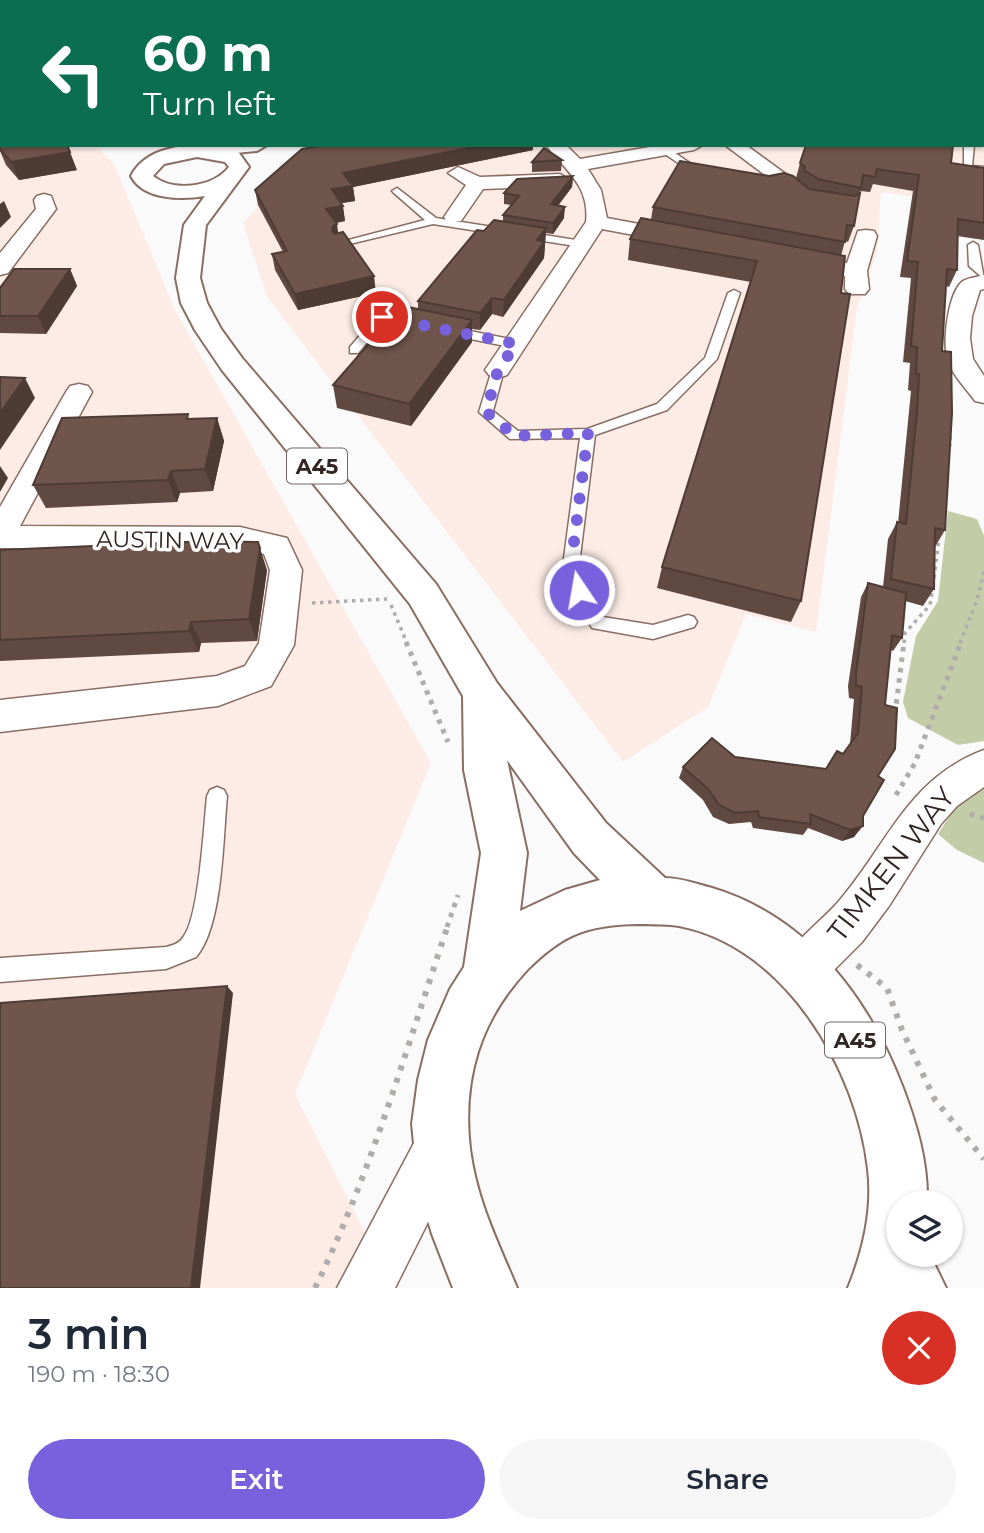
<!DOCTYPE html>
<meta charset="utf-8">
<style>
:root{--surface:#fff;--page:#f6f6f7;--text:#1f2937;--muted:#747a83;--accent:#7861dc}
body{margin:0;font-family:Montserrat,sans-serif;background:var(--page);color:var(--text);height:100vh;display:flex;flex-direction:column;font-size:26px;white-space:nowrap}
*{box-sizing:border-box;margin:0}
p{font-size:23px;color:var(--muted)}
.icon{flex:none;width:38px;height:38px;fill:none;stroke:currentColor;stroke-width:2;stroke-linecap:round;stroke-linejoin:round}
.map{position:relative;height:1288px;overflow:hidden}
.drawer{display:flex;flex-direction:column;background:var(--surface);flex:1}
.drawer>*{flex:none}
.guide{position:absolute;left:0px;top:0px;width:985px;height:147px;box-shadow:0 2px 5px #0004;background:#0b6e4f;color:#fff;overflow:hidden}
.fabs{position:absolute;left:886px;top:1190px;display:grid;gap:14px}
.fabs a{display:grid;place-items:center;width:77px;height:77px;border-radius:50%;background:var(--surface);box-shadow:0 2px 5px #0004;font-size:35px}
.pin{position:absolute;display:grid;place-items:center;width:60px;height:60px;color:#fff;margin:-30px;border:4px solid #fff;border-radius:50%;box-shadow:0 2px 7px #0007}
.me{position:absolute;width:77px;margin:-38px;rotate:348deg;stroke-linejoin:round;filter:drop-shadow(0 0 5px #0008)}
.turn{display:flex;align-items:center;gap:24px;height:147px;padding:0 28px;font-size:32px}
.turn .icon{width:91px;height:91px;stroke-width:2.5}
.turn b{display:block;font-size:49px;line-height:60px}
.round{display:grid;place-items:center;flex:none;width:74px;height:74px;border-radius:37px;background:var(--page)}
.headline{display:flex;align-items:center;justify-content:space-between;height:119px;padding:0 28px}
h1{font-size:42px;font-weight:600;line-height:52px}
.button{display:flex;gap:14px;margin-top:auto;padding:14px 28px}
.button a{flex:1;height:80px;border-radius:42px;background:var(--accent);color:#fff;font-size:28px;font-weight:600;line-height:80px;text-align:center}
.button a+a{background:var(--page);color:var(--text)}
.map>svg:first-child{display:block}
.built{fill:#fdece6}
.green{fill:#c2cca7}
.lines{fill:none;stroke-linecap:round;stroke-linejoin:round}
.lane-casing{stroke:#896e63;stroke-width:3}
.street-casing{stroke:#896e63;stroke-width:3}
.primary-casing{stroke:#896e63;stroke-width:4}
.highway-casing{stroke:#896e63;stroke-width:4}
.path-far3{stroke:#b0acaa;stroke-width:2;stroke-dasharray:2 2.5;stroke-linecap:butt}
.path-far2{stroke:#b0acaa;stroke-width:3.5;stroke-dasharray:3.5 4.5;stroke-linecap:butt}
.path-far1{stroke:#b0acaa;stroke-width:5;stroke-dasharray:4.5 6;stroke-linecap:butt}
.path{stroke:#b0acaa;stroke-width:6;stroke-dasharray:5 8;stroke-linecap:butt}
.lane{fill:#fff;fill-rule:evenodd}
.street{fill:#fff;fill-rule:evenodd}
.primary{fill:#fff;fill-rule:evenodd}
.highway{fill:#fff;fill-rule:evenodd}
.wall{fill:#5f4940}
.shaded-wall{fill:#4e3c34}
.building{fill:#6f554b;stroke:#4e3c34;stroke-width:2}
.route{stroke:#7861dc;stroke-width:12;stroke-dasharray:0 21.6}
.labels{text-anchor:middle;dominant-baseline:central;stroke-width:7;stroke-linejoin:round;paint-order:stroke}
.shield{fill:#fff;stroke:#706764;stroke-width:2}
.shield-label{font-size:21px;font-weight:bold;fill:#322622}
.street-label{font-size:23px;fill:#322622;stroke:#fff}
.near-street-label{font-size:28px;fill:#322622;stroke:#fff}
</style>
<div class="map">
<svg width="984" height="1288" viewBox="0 0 984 1288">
<rect width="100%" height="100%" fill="#fafafa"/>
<g class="built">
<polygon points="15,0 984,0 984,24 984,2"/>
<polygon points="984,44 984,207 881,192 877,252 857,308 816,632 746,614 708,707 623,762 267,297 243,223 273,191 377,145 984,145"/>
<polygon points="0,51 2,145 95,145 114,164 175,310 431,763 295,1094 393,1288 0,1288"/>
</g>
<g class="green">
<polygon points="948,511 977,519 984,536 984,741 958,745 908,718 903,702 916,636 938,601"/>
<polygon points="984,787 984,863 957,850 938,834 961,799"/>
</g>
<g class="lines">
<defs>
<g id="lane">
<rect x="411" y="0" width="6" height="2"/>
<polygon points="427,0 452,0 424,2"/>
<polygon points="964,145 974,145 972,166 984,167 984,173 964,170"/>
<polygon points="662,148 668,148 701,171 693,173 662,152"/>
<polygon points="397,188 436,218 582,241 587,244 582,247 433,224 337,247 337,243 425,220 394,193 392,191"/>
<polygon points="973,242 978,245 984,279 969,266 968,245"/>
<polygon points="734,290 740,293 717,359 667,410 595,435 578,573 603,617 653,625 688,615 694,617 697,622 694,627 653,639 592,628 562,573 580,438 510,439 479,412 492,370 498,366 504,370 493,411 518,431 587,429 657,404 705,358 728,293"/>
<polygon points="382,313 419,323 413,327 385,321 358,353 350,353 350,347 378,314"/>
<polygon points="450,327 515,340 521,344 515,348 446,334 444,331"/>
<path d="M217,787L224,790L227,796C223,836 223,927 196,957L166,969L0,982V958L166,947C174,945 180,943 184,936C199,916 204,825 207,796L210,790Z"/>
</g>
<g id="street">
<polygon points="812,0 834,0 811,2"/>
<path d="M546,145H566L580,159L661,145H703L694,150L588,169L601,190L607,218L682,232L690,233L693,238L690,243L682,244L602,229L507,375L498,378L489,375L485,370L586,222C590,186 566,171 546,145Z"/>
<polygon points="725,145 746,145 798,183 788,189 781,187"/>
<polygon points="458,167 480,177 560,174 570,180 560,186 483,189 461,221 447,221 444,217 466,185 448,173"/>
<polygon points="44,194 51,196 56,209 8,273 0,275 0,253 36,209 34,200 37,196"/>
<polygon points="866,230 874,231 877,236 867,271 869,289 865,294 849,294 845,289 845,276 788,265 785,260 788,255 796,253 847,263 858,231"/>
<path d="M984,275V289L980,290L972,316L970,338L973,359L984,376V403L975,401C966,388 952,375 948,360C942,343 948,292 963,281C968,278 978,277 984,275Z"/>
<polygon points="79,384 88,386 92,392 20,526 240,527 287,538 302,570 294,645 271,686 218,706 0,732 0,700 217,676 245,666 259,643 270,570 264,554 240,549 0,548 0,507 66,392 70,386"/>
<path d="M984,750V787L957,806L941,824L889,906L862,942L819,985L803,992L787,985L780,969C792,941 819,924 839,901C888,844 908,778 984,750Z"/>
<polygon points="440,1120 458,1128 466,1146 395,1288 337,1288 422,1128"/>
</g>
<polygon id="primary" points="196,145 267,145 257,151 197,157 190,155 187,151"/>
<g id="highway">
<polygon points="0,25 2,26 2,36 0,35"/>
<path d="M199,145L239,153L249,167L206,225L200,278L207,303L221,329L242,358L436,584L497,683L606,823L665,878C681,878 696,884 712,888C808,917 869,998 903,1088C917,1125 928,1163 927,1202H898V1255H930L946,1288H848C863,1251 873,1210 868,1169C857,1070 785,946 679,926C669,924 657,925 647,924C624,924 601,925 579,933C560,940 542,955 528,969C480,1020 462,1079 470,1149C477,1201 497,1240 517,1288H453L432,1234L419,1191L412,1124L418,1080L428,1040L450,989L464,967L481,853L464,770L463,696L410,604L222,370L195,330L181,303L176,278L184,225L205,196C182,200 143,200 131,176C144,151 173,146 199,145ZM197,157L225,162L229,167C213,188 173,192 153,176L164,164ZM507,760L574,853L600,880L565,890L520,911L527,853Z"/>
</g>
</defs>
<use href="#lane" class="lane-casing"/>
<use href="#street" class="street-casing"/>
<use href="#primary" class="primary-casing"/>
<use href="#highway" class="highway-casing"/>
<polyline class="path-far3" points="477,2 488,0"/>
<g class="path-far2">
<polyline points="950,436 950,446"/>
<polyline points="934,578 939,538"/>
<polyline points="312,603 387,599"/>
<polyline points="391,605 407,643"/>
<polyline points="904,643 905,633 930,605 933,586"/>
<polyline points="960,643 977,600 984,571"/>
</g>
<g class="path-far1">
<polyline points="406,642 448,742"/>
<polyline points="895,714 904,642"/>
<polyline points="896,795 915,763 961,642"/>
<polyline points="970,814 984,818"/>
<polyline points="447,927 458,895"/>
</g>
<g class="path">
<polyline points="857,965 887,988 902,1030 935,1100 984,1159"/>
<path d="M315,1288C371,1173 407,1047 448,925"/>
</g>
<use href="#lane" class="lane"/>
<use href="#street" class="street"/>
<use href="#primary" class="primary"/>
<use href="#highway" class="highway"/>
</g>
<g class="wall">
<polygon points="855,0 984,0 984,30 984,2 855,2"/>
<polygon points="0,108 77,170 19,180 6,165 0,151"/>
<polygon points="325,145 533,145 533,150 353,187 355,201 342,203 345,221 336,223 338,233 376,293 298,310 275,270 272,254 283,252 258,205 255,190"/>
<polygon points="562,160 561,171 532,172 532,162"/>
<polygon points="800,163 951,163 984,168 984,240 957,236 957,270 949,287 946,286 942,351 945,530 935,547 934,589 923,606 905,601 902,638 893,651 891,650 878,776 854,837 842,841 808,828 803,835 753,828 751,822 729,824 713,817 703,800 679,778 683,767 735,757 825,769 843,754 850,744 854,699 849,698 848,686 861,597 868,583 883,587 888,539 897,522 898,523 911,391 908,390 910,363 903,362 911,278 900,277 913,191 873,184 870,192 860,191 854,226 848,242 845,241 841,256 801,601 791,622 657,588 662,567 751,282 628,260 630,239 651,220 653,207 769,176 796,178"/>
<polygon points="573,176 572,187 558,206 564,218 553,234 546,233 544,258 503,317 492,314 480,330 472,329 472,342 411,426 337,408 333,385 403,313 418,309 418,301 484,231 503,221 503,215 511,205 504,204 504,193"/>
<polygon points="70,269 77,286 46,334 0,333 0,288"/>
<polygon points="217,418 224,441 213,491 180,493 177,502 46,508 33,485 190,419"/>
<polygon points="0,550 267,570 257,641 201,643 199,652 0,661"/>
</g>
<g class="shaded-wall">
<polygon points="63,0 82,0 75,2 64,2"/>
<polygon points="746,0 773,0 762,2 746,2"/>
<polygon points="483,145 533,145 533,150 353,187 355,201 335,204 332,189 343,173"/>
<polygon points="70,152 77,170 19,180 11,162"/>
<polygon points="573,176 572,187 550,215 551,204"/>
<polygon points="4,201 11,217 0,228 0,204"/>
<polygon points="343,206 345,221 329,224 326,209"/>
<polygon points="565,207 564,218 553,234 553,223"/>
<polygon points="337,224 339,240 332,231 333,226"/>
<polygon points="546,228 544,258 503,317 504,300 537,240"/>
<polygon points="70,269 77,286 46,334 38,316"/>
<polygon points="374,276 376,293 298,310 295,294"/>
<polygon points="492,298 492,314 480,330 480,313"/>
<polygon points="472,320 472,342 411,426 409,404"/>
<polygon points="25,378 35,398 0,450 0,413"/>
<polygon points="217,418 224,441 213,491 205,469"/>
<polygon points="0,466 8,478 0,492"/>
<polygon points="171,471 180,493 177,502 168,480"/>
<polygon points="260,548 267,570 257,641 249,619"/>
<polygon points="191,622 201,643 199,652 189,631"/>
<polygon points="863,826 854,837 842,841 850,830"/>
<polygon points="227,986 233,993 200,1288 191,1288"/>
</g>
<g class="building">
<polygon points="257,0 334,0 335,2 258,2"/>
<polygon points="542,0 741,0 745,2 529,2"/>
<polygon points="876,0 984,0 984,8 984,2 879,2"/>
<polygon points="0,108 2,108 2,145 67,145 70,152 11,162 0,149"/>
<polygon points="325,145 483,145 343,173 353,186 332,189 343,206 326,209 337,224 333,226 332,231 335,234 343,232 374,276 295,294 272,254 287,251 255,190 302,149"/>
<polygon points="806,145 953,145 951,163 984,168 984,223 958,219 957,270 947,269 942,351 951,352 952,413 945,530 935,528 934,589 891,579 897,522 906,524 917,412 919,374 916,374 917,347 911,346 918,262 907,261 919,175 877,169 875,177 863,175 861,188 818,179 804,170 805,167 800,163"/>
<polygon points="544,148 562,160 532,162"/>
<polygon points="680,161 769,176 784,173 793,176 809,189 855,196 860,193 854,226 847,225 845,242 653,207"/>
<polygon points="573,176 551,204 565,207 553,223 503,215 519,196 504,193 517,179"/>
<polygon points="641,218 845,256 841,293 850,294 801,601 662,567 757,261 630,239"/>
<polygon points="494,220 546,228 537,240 544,242 504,300 492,298 480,313 418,301 477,230 484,231"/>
<polygon points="14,269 70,269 38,316 0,316 0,288"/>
<polygon points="408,307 472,320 409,404 333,385 400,308 403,313"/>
<polygon points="0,377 25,378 0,413"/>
<polygon points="188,414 187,419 217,418 205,469 171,471 168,480 33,485 62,418"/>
<polygon points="209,541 258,542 260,548 249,619 191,622 189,631 0,640 0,550"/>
<polygon points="868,583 906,593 902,638 892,635 885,705 897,708 895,749 878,776 884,780 863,816 863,826 850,830 810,814 811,824 759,817 758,811 735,813 719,805 708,789 683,767 712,738 735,757 826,769 837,751 843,754 858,733 862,687 856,685 856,673"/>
<polygon points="227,986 191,1288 0,1288 0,1003"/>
</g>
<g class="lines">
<polyline class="route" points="382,317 516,344 498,370 486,412 515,436 588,433 570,573 579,590"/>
</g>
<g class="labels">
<g class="shield">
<rect x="287" y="448.5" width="60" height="35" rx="5"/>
<rect x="825" y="1022.5" width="60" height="35" rx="5"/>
</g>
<g class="shield-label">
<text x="317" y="466">A45</text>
<text x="855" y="1040">A45</text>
</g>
<g class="street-label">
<text transform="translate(170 540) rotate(1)">AUSTIN WAY</text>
</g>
<g class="near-street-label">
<text transform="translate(891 864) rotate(-52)">TIMKEN WAY</text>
</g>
</g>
</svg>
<div class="fabs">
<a><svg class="icon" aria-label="layers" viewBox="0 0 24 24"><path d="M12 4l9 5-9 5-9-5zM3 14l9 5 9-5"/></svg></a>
</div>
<div class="pin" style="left:382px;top:317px;background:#d93025"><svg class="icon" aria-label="arrive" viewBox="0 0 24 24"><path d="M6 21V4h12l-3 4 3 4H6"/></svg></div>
<svg class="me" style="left:579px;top:590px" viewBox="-20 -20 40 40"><circle r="17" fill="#7861dc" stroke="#fff" stroke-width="3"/><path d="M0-11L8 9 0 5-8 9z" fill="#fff"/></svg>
<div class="guide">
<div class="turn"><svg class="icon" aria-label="left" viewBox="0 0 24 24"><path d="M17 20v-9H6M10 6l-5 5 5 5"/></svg><div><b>60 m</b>Turn left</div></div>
</div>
</div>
<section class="drawer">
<div class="headline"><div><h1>3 min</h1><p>190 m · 18:30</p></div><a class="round" style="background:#d93025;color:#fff"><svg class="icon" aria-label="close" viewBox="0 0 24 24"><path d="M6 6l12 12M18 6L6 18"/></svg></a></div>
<div class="button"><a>Exit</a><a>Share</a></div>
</section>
